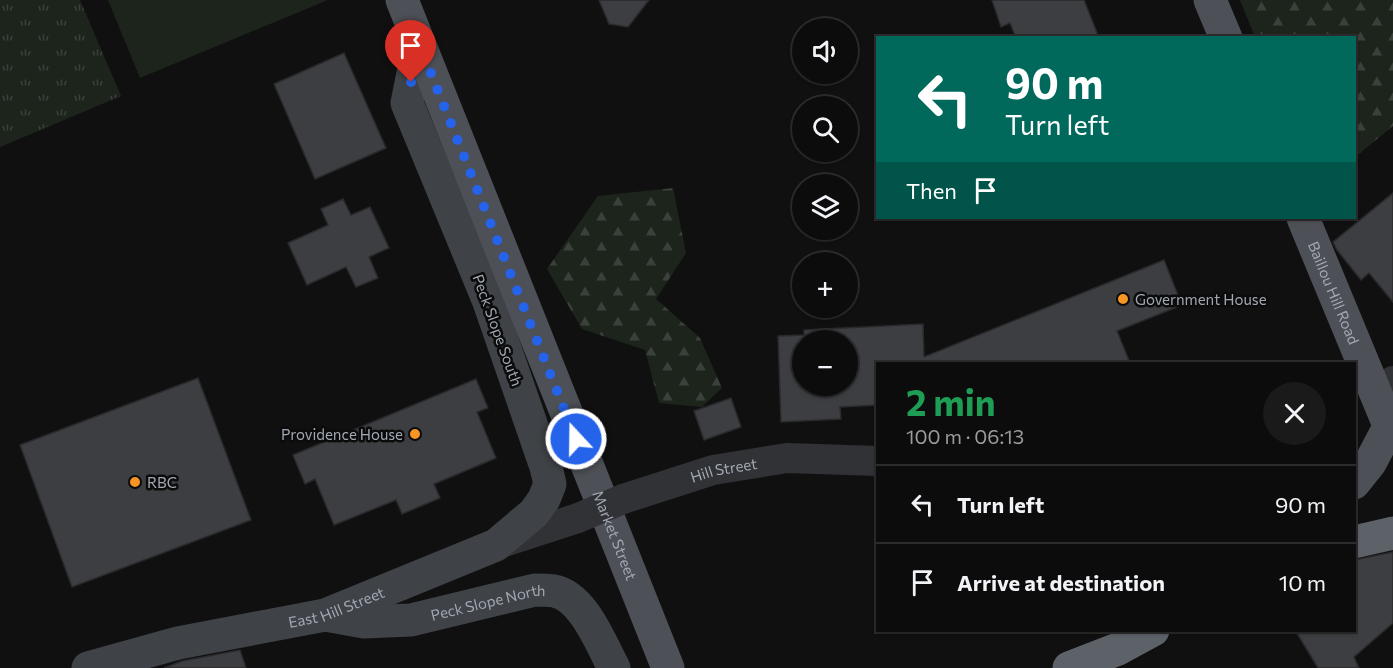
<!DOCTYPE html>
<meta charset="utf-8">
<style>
:root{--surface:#0c0c0d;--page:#1a1a1b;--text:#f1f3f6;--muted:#9a9b9d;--line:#2c2c2e}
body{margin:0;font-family:Commissioner,sans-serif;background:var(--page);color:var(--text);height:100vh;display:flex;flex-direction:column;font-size:22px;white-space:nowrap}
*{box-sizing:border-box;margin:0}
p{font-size:20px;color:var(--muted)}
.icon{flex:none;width:33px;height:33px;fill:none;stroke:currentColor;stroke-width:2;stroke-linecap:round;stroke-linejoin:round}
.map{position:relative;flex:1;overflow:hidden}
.drawer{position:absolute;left:876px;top:362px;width:480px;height:270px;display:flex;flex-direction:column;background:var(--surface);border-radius:0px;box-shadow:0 2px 4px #0004,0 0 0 2px var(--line)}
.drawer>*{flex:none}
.banner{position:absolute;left:876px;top:36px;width:480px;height:183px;border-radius:0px;box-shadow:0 2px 4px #0004,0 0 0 2px var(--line);background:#00695c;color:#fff;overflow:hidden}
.fabs{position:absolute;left:792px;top:18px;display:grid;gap:12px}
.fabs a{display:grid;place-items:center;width:66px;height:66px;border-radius:50%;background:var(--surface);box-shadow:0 2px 4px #0004,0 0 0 2px var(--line);font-size:30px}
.pin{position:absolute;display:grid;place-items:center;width:51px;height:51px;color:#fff;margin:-62px -26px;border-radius:50% 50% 50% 0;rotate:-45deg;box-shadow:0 0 6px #0007}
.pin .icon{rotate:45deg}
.me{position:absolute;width:66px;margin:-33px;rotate:339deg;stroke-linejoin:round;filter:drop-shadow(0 0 4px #0008)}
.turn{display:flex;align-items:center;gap:21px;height:126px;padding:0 30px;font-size:27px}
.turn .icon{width:78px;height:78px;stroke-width:2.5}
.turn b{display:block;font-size:42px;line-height:51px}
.then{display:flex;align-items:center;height:57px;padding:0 30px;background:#0003;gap:12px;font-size:22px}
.round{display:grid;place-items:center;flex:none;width:63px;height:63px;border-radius:32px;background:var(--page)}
.summary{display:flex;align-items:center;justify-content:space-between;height:102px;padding:0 30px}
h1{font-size:36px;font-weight:700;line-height:45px;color:#1e9e55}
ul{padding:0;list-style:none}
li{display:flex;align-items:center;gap:18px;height:78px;padding:0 30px;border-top:2px solid var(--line)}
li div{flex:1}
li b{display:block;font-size:22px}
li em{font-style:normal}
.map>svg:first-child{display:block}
.grass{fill:url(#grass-tufts)}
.forest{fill:url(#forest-firs)}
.green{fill:#1c241c}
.building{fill:#3c3e41;stroke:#2a2a2d;stroke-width:1.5;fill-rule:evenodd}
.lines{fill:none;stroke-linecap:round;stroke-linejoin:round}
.street{stroke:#313236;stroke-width:30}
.secondary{stroke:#3f4246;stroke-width:33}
.primary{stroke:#4d5056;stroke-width:33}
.highway{stroke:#5d6168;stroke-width:33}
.street-bridge{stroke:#313236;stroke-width:30}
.route{stroke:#2563eb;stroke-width:10;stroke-dasharray:0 18}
.poi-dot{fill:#f79622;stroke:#0b0b0c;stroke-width:2}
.labels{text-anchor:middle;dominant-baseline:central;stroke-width:5;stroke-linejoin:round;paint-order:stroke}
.street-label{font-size:15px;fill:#a0a8b3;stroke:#0b0b0c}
.poi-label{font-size:15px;fill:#a0a8b3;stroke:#0b0b0c;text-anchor:start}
</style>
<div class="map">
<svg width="1393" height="668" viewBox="0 0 1393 668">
<defs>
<pattern id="grass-tufts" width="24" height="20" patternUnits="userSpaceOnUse" patternTransform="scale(1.5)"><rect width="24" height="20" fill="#1c241c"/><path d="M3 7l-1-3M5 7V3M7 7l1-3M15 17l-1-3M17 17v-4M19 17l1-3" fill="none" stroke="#3a413b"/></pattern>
<pattern id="forest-firs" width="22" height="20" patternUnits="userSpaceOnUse" patternTransform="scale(1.5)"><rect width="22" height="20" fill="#1c241c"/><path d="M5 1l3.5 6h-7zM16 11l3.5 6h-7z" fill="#3a413b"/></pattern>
</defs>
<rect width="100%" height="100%" fill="#101011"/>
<polygon class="grass" points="0,0 80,0 121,96 0,147"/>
<g class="forest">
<polygon points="1240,0 1393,0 1393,126 1355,157 1354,38 1255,37"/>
<polygon points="673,188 686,253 656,299 700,338 722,388 702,407 659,403 645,350 582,329 547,269 598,196"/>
</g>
<polygon class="green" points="108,0 328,0 140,78"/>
<g class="building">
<polygon points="599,0 649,0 628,27 609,24"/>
<polygon points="992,0 1084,0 1099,38 1016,38 1010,23 1001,27"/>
<polygon points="344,53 386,148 315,179 274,84"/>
<polygon points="1393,193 1393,302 1369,273 1361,280 1337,250 1333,242"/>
<polygon points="343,199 351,215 370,207 389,248 369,257 378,278 356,287 346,267 307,285 288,243 328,225 321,209"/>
<path d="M1164,260L1182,305L1117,331L1130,363H878V405L840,407L841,419L781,422L778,336L804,335V330L923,324L924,357ZM802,340H848V386H802Z"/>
<polygon points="198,378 251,520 72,587 20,445"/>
<polygon points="476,379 488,408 477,412 496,458 434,484 440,498 402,514 396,500 334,525 315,479 305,484 293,455"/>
<polygon points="731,398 741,427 704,440 694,411"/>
<polygon points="1393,552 1393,623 1354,657 1359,668 1318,668 1295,630 1354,630 1354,560"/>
<polygon points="240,650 246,668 164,668 182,661"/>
</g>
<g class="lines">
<g class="street">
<polyline points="1377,396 1393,381"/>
<path id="s1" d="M623,499L713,470L787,458L878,461"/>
<polyline points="501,543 578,518"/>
</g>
<g class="secondary">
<path id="s2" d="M325,615L364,622L411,620L535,590C541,590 548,590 554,591C583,596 601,644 614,668"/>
<path id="s3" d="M88,668L178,643L325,615L496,545L534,513L544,499L550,484L546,467L489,302L407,103L419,43"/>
</g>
<g class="primary">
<path id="s4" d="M402,0L668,668"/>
<polyline points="1210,0 1226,38"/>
<path id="s5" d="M1303,218L1393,435"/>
<polyline points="1354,483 1370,463 1389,427"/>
</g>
<g class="highway">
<polyline points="1354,542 1393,533"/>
<polyline points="1069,668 1118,649 1153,630"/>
</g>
<polyline class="street-bridge" points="578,518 623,499"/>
</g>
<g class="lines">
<polyline class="route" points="411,82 419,43 576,439"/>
</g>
<g class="poi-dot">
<circle cx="1123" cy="299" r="6"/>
<circle cx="415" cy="434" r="6"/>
<circle cx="135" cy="482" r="6"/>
</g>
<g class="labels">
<g class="street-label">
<text stroke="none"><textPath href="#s5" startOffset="81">Baillou Hill Road</textPath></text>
<text transform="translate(498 330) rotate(70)">Peck Slope South</text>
<text stroke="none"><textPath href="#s1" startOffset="105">Hill Street</textPath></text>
<text stroke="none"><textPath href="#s4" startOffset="576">Market Street</textPath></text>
<text stroke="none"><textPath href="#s2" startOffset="166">Peck Slope North</textPath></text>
<text stroke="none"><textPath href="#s3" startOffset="256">East Hill Street</textPath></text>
</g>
<g class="poi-label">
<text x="1135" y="299">Government House</text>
<text x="403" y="434" text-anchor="end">Providence House</text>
<text x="147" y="482">RBC</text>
</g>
</g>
</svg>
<div class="fabs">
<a><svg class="icon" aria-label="sound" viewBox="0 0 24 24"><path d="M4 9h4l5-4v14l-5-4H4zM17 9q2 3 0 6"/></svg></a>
<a><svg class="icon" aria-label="search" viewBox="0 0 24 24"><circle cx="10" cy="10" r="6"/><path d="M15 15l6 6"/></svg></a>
<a><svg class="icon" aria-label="layers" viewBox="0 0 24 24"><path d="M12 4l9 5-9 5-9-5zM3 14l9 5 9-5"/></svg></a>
<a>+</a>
<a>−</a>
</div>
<div class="pin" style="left:411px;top:82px;background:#d93025"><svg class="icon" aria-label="arrive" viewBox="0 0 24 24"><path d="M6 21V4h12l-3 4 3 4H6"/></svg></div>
<svg class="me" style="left:576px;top:439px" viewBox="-20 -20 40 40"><circle r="17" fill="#2563eb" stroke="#fff" stroke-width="3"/><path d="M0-11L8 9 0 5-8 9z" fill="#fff"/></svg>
<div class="banner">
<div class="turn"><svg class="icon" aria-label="left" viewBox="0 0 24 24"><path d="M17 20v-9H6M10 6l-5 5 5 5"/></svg><div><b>90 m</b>Turn left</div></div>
<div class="then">Then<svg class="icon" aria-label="arrive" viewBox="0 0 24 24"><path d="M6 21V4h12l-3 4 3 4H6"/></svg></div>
</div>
<section class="drawer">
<div class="summary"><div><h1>2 min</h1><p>100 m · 06:13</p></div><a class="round"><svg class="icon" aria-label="close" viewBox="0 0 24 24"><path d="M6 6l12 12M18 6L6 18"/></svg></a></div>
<ul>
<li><svg class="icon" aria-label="left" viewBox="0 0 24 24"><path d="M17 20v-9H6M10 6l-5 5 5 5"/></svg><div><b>Turn left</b></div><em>90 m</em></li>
<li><svg class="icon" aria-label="arrive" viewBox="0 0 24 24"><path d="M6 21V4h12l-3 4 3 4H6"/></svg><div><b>Arrive at destination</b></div><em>10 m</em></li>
</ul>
</section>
</div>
